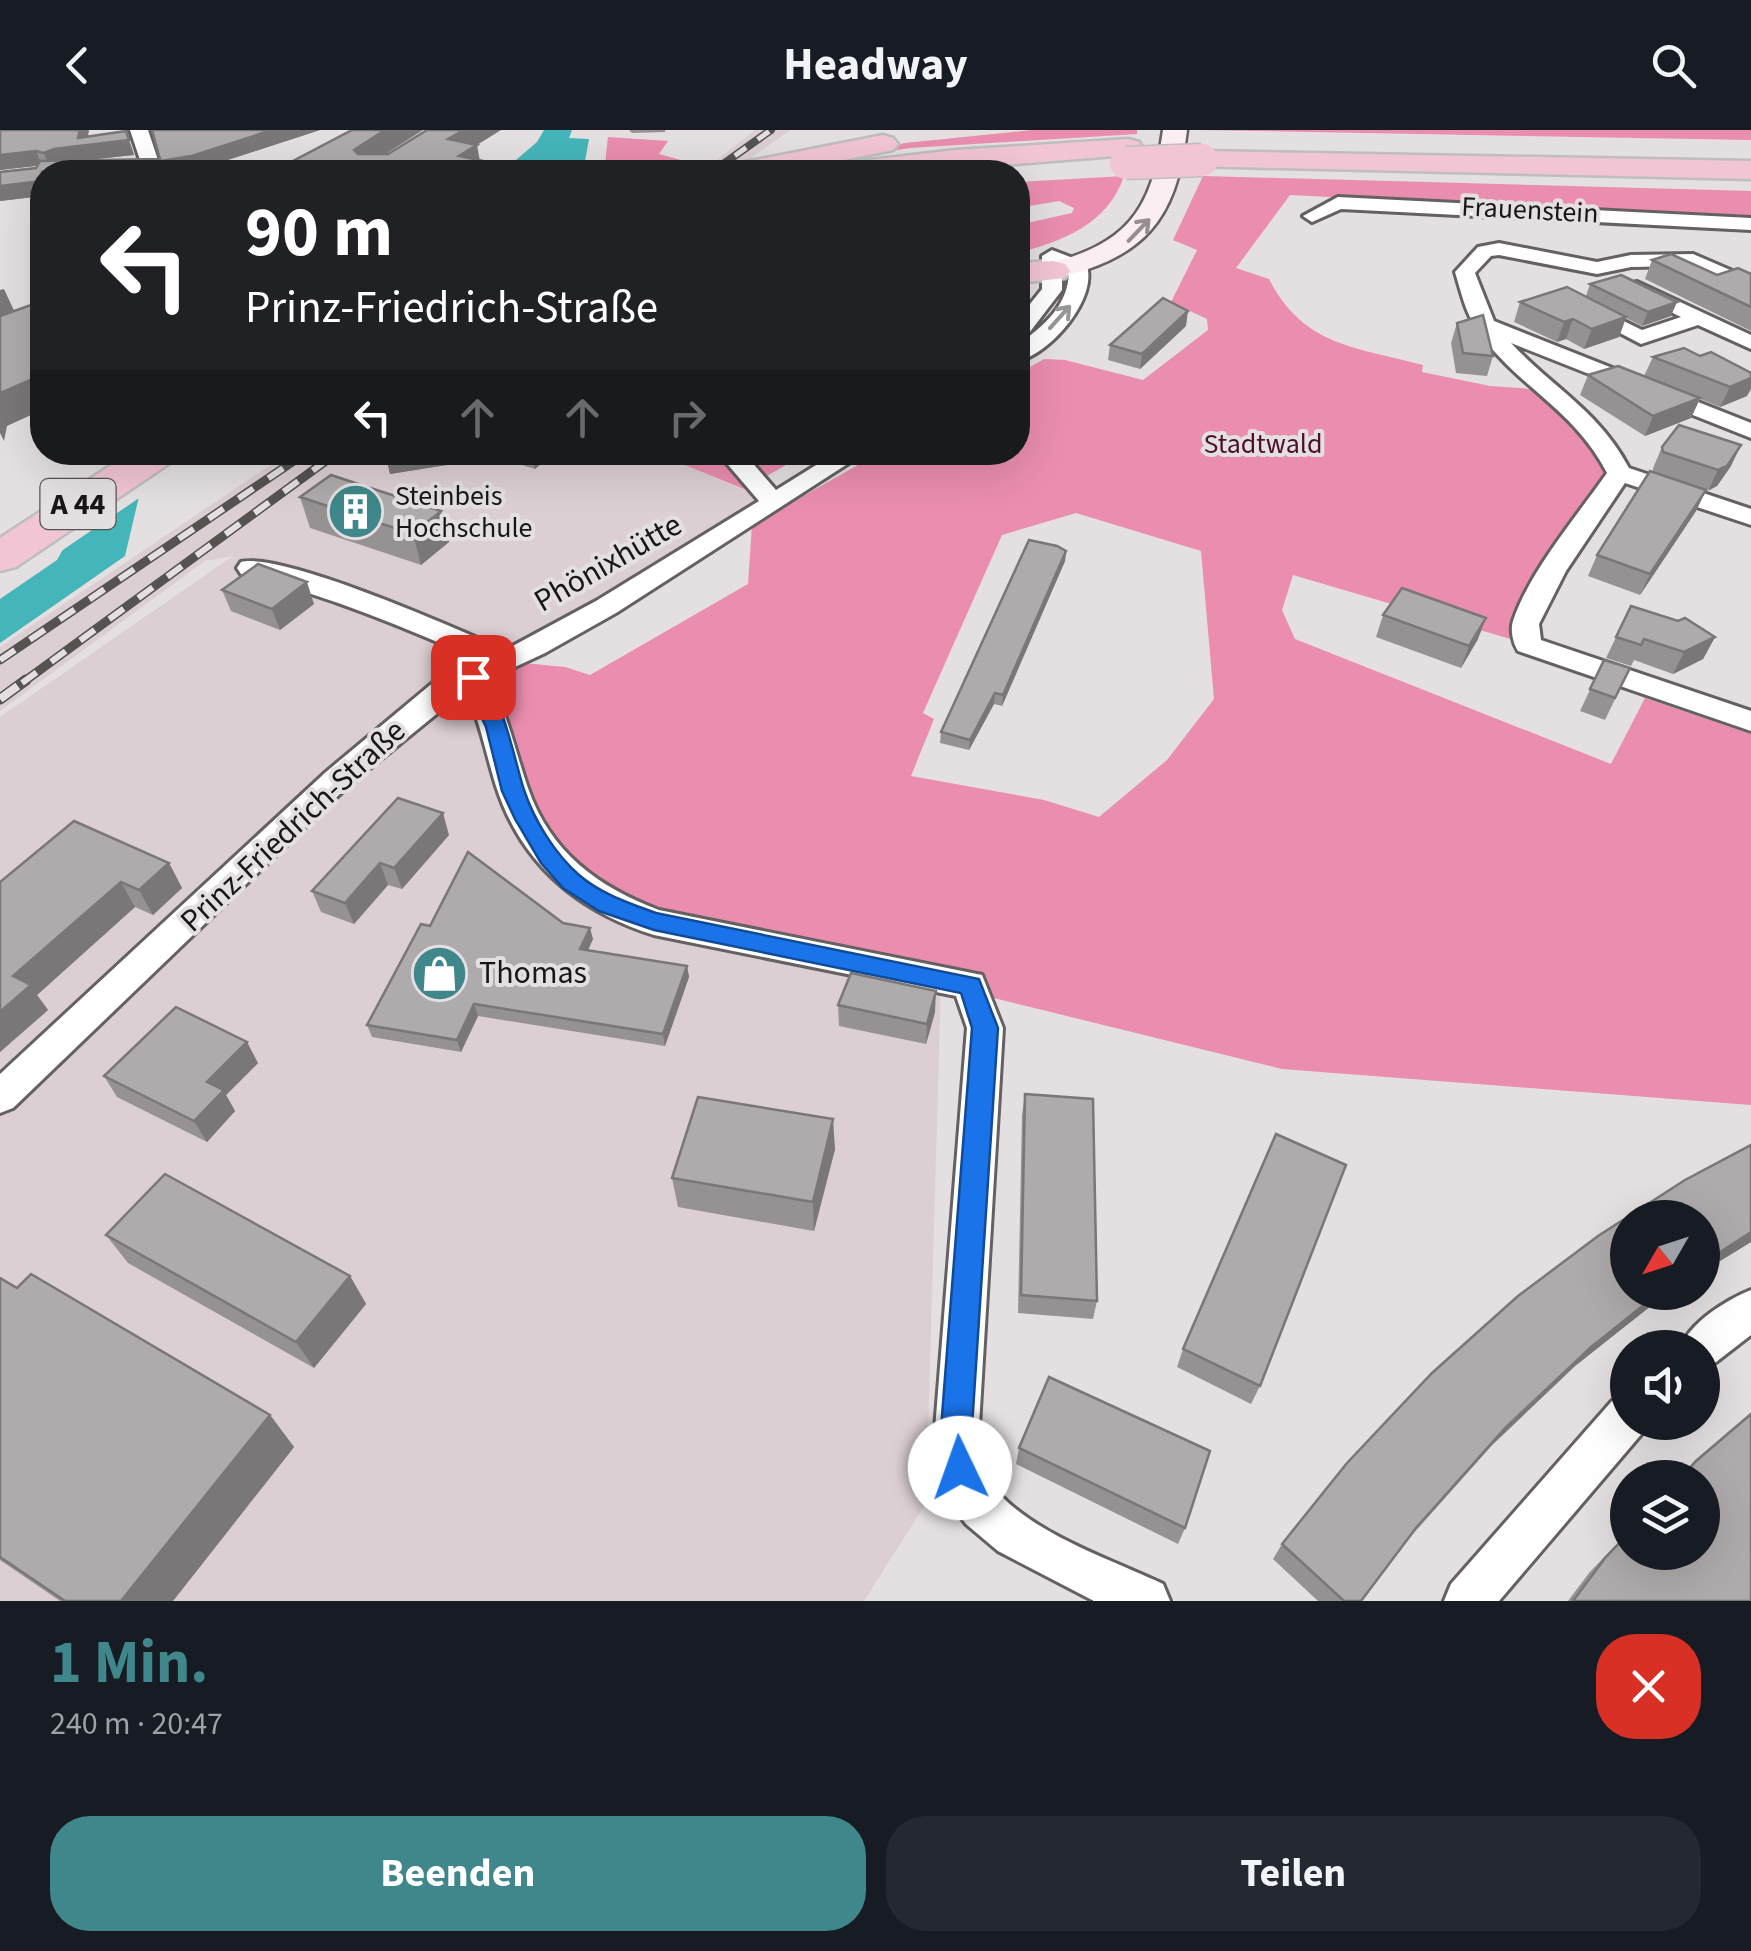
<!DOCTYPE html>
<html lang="de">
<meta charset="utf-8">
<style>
:root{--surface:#171b24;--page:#242831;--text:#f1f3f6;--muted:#9ea1a6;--accent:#3f878a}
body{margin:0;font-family:"Source Sans 3",sans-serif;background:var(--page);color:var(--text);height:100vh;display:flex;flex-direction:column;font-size:38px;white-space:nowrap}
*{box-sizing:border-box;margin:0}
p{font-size:32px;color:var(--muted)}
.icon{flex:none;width:55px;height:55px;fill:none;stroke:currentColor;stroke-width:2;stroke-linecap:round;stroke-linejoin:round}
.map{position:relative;height:1471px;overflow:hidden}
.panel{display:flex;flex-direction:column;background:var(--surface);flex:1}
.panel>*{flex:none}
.guide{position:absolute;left:30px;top:30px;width:1000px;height:305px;border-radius:40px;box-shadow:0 10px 40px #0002;background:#202124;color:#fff;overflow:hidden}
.needle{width:65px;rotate:231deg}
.buttons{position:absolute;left:1610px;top:1070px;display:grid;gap:20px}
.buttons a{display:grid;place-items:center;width:110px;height:110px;border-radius:50%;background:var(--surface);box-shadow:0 10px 40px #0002;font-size:50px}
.pin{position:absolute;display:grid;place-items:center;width:85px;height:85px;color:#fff;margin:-42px;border-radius:20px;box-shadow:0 5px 15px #0006}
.me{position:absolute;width:110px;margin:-55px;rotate:357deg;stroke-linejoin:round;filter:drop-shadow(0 0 8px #0008)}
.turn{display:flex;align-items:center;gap:35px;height:210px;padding:0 50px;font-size:45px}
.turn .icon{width:130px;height:130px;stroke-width:2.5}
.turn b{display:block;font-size:70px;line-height:85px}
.lanes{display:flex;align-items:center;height:95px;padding:0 50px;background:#0003;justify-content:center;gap:50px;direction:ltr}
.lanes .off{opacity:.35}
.round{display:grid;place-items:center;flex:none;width:105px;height:105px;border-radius:40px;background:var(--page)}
.summary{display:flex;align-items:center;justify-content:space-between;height:170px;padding:0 50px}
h1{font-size:60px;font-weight:700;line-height:75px;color:var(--accent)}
.action{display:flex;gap:20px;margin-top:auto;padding:20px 50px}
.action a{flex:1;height:115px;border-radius:40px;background:var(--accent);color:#fff;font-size:40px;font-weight:700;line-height:115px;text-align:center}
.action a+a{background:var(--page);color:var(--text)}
header{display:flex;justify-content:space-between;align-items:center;height:130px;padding:0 50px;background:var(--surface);font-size:45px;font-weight:700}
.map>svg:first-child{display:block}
.built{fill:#dccfd3}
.green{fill:#ea8daf;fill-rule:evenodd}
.water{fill:#44b5b9}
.pier{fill:#e4dfe0}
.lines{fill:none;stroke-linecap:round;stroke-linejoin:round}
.street-casing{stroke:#656061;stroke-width:6}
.secondary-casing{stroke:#656061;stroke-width:5}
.highway-casing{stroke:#bebebe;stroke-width:5}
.street{fill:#fff;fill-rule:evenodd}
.secondary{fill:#fbeef2;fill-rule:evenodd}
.highway{fill:#f1c5d4;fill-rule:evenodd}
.rail-far2-casing{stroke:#555252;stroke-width:8}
.rail-far1-casing{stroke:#555252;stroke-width:9}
.rail-casing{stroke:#555252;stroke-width:11}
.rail-far2{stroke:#e4dfe0;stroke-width:5;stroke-dasharray:14;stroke-linecap:butt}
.rail-far1{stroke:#e4dfe0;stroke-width:6;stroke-dasharray:18;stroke-linecap:butt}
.rail{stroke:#e4dfe0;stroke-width:8;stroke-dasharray:22;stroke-linecap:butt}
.highway-bridge-casing{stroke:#bebebe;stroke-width:35;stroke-linecap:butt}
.highway-bridge{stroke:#f1c5d4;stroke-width:32}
.wall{fill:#969293}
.shaded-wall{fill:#7a7778}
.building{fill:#afaaab;stroke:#7a7778;stroke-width:2.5}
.oneway{stroke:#958d8f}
.oneway2{stroke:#979696}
.route{fill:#1a73e8;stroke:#114b97;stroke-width:2.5}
.labels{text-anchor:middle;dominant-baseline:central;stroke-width:8;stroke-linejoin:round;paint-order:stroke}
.far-street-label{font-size:28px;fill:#181616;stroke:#e4dfe0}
.far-park-label{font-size:28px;fill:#4d112d;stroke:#e4dfe0}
.far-poi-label{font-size:28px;fill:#181616;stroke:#e4dfe0;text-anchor:start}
.shield{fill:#e4dfe0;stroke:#555253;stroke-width:2.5}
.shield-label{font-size:30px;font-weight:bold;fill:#181616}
.street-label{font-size:32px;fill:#181616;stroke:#e4dfe0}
.poi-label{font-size:32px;fill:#181616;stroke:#e4dfe0;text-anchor:start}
</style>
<header><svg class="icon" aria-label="back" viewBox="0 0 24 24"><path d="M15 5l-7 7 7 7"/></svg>Headway<svg class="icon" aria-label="search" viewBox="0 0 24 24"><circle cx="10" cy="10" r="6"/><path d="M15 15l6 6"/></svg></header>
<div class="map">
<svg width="1751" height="1471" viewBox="0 0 1751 1471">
<rect width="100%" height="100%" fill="#e4dfe0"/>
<g class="built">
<polygon points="755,0 790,0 732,42 702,42"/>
<polygon points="288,323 655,323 771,371 504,528 475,517 941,855 926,1373 864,1471 0,1471 0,587 233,426 205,431 0,581 0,517"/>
</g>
<g class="green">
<polygon points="1032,0 1137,0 1137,4 910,18 767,41 905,13"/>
<polygon points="1199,0 1751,0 1751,10"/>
<polygon points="608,7 668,11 659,24 688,32 672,42 604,42"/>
<path d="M1124,46C1108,94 1063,111 1018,123V95L1072,83L1074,78L1059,71L1018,78V52Z"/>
<path d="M1203,46L1751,61V88L1290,65L1236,138L1269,149C1304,217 1357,217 1423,235L1422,242L1490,256L1545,260L1613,343L1524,513L1293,445L1282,480L1295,509L1611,634L1645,568L1751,604V975L1282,939L941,855L659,797L554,726L476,547L504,531L565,537L590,545L748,454L752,395L879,323L1018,322V244L1044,229L1065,230L1143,250L1208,200L1207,189L1171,172L1197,120L1173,110ZM1076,383L1201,421L1214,569L1167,630L1099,687L1044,670L911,646L934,589L923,583L1002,405Z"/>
<polygon points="655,323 807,323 744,359"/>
</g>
<g class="water">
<polygon points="544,0 572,0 569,8 589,9 583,42 531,42 531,36 516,30 537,12"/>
<polygon points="141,358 125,426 0,513 0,469 57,430 70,407"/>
</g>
<polygon class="pier" points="123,322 185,322 145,364 54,426 65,405 81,352"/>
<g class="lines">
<defs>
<g id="street">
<polygon points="130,0 148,0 162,42 144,42"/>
<polygon points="1338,67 1751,88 1751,100 1341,79 1312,92 1303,86"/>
<path d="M1499,113L1597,132L1631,125L1693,124L1751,149V163L1690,136L1631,137L1597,144L1499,125L1491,126L1475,143L1494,191L1751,293V308L1511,213C1553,258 1598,280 1629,338L1751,379V395L1625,353L1566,441L1539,494L1541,510L1751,581V601L1518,521C1513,513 1510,500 1513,491C1529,442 1577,386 1607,343C1573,277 1515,256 1477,199C1466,184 1461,162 1455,142L1478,117Z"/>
<path d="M1052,120L1086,133C1100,167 1050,224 1018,231V215C1044,195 1069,176 1069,140L1062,137V160L1026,207L1018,208V189L1042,159V126Z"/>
<polygon points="1637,152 1751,205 1751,219 1698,195 1641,214 1574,179 1584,173 1591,175 1642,200 1681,187 1630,162 1627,158 1630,154"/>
<path d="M717,322H743L776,360L837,322H866L616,483L545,523L489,549C508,584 515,621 528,658C550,722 598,757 659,780L982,845L1003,898L978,1312C981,1325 982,1338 989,1350C1020,1400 1111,1429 1163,1454L1170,1471H1094L998,1421L966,1394L955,1379L942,1347L934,1312L967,898L956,866L654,805C578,781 521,734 496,656C486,624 480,591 466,560L348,656L13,978L0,983V944L326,642L435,551L481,531C402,496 324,464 241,444L237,438L241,432C284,422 457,499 505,520L596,471L759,371Z"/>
<path d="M1751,1160V1205L1716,1232L1702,1238V1218H1680C1691,1192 1726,1170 1751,1160Z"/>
<polygon points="1628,1264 1628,1292 1647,1292 1644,1301 1499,1471 1444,1471 1451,1454 1612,1271"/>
</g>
<path id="secondary" d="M1163,0H1187C1176,93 1143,128 1053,149L1043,147L1039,141L1043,135C1126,115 1151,83 1163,0Z"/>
<g id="highway">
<polygon points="883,5 893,8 898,14 893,20 784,42 725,42 729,36 740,33"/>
<polygon points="1128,9 1139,12 1143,18 1139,24 918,42 829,42 833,36 844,33 956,20"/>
<polygon points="1202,21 1751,31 1751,49 1191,36 1187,30 1191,24"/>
<polygon points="1053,131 1065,134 1070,141 1065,148 1018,153 1018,133"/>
<polygon points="131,322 179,322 173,331 16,437 0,441 0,408"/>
</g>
</defs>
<use href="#street" class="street-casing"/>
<use href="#secondary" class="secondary-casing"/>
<use href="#highway" class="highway-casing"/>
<use href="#street" class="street"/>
<use href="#secondary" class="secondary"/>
<use href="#highway" class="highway"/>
<defs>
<polyline id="rail-far2" points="712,42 771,0"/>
<g id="rail-far1">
<polyline points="0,530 307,322"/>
<polyline points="22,553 338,322"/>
</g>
<polyline id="rail" points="0,569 26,550"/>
</defs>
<use href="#rail-far2" class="rail-far2-casing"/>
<use href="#rail-far1" class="rail-far1-casing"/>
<use href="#rail" class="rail-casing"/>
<use href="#rail-far2" class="rail-far2"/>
<use href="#rail-far1" class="rail-far1"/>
<use href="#rail" class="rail"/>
<defs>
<polyline id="highway-bridge" points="1126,33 1202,30"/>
</defs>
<use href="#highway-bridge" class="highway-bridge-casing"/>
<use href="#highway-bridge" class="highway-bridge"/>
</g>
<g class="wall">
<polygon points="0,0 89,0 88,7 126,1 134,25 85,30 160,29 152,0 320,0 197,40 184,42 131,42 42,66 0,71 0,42 36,38 37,36 0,40"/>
<polygon points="629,0 665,0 665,2 632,3"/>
<polygon points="1652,130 1717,145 1751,144 1751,201 1645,149"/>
<polygon points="1590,154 1671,186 1642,196 1626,188 1619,207 1584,219 1566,209 1557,212 1514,192 1520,172 1586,166"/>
<polygon points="1457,193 1493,226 1487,246 1456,243 1451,213"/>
<polygon points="1186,196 1140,239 1108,230 1110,215"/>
<polygon points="1684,218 1747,266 1720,277 1700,269 1691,288 1645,306 1580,265 1588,245 1644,246 1653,227"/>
<polygon points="1662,317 1731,336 1717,356 1706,360 1696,381 1640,465 1588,446 1597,425 1653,342 1653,338"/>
<polygon points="385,322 554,322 535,339 497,327 390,344"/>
<polygon points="300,367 449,412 421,435 310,398"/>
<polygon points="1066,421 1065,431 1002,576 994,574 969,620 940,613 941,602"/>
<polygon points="222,460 314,474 280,500 231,481"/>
<polygon points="1631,476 1715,507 1703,529 1673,544 1634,530 1631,536 1606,528"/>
<polygon points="1383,485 1478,509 1461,538 1376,507"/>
<polygon points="1604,530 1630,538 1605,590 1580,581"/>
<polygon points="449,705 402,759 388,755 354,794 321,782 312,761"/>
<polygon points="169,733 182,758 153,785 135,777 37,865 48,880 0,922 0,752"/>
<polygon points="563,793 593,809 588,820 687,836 689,847 665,916 478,886 461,922 372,907 367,895 430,796"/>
<polygon points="838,875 935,882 926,914 839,896"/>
<polygon points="258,933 226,965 235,981 207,1012 117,967 104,946"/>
<polygon points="1025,964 1097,1171 1093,1189 1018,1183 1022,985"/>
<polygon points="1751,1015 1751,1112 1702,1142 1702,1088 1628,1088 1628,1162 1672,1162 1647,1179 1575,1236 1492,1315 1406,1411 1361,1471 1318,1471 1273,1429 1282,1414 1347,1333 1432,1243 1518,1166 1598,1106 1685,1050"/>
<polygon points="835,1019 814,1101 678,1077 672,1048"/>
<polygon points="106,1105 350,1146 366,1174 314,1238 128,1133"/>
<polygon points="0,1148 270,1285 294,1317 173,1471 60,1471 0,1430"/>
<polygon points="1183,1219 1260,1256 1251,1274 1177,1237"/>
<polygon points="1751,1284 1751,1471 1568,1471 1589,1443 1628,1402 1628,1422 1702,1422 1702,1348 1678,1348"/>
<polygon points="1019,1318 1185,1398 1178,1414 1016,1334"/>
</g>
<g class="shaded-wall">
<polygon points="80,0 89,0 85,15 129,10 134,25 60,33 50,38 44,23 78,8"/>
<polygon points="272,0 320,0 197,40 184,42 116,42 129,36 192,26"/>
<polygon points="385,0 423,0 359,41 354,20"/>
<polygon points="464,0 501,0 477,15 481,37 459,27 448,9"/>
<polygon points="36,21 42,35 0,40 0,25"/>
<polygon points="508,36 509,42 497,42"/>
<polygon points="42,51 42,66 0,71 0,56"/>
<polygon points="4,159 17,187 0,194 0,160"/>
<polygon points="1677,172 1671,186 1642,196 1648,182"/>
<polygon points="1188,181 1186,196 1140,239 1142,224"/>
<polygon points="1626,187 1619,207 1584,219 1592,199"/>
<polygon points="1573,189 1566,209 1557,212 1564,192"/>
<polygon points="42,245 42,280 7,296 4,311 0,303 0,263"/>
<polygon points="1751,248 1751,259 1747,266 1720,277 1730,257"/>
<polygon points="1700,268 1691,288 1645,306 1653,286"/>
<polygon points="1741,315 1731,336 1717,356 1708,361 1718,340"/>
<polygon points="385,322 496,322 497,327 390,344"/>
<polygon points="532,322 554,322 535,339"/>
<polygon points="1706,360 1696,381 1640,465 1650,444"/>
<polygon points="441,381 449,412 421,435 413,404"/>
<polygon points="1066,421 1065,431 1002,576 1003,565"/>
<polygon points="307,452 314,474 280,500 272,479"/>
<polygon points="1486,488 1478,509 1461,538 1469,516"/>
<polygon points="1715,507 1703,529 1673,544 1684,522"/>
<polygon points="995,563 994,574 969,620 970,610"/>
<polygon points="443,683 449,705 402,759 394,738"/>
<polygon points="169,733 182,758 153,785 139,760"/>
<polygon points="380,733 388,755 354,794 345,773"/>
<polygon points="121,752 135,777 37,865 48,880 0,922 0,882 13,846"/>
<polygon points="590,798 593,809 583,831 580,819"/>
<polygon points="687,836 689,847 665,916 663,904"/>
<polygon points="936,861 935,882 926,914 927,894"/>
<polygon points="474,874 478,886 461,922 457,910"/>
<polygon points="247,912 258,933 226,965 235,981 207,1012 194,991 207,952"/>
<polygon points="833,989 835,1019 814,1101 813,1072"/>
<polygon points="1751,1102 1751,1112 1702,1142 1702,1134"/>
<polygon points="350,1146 366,1174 314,1238 296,1212"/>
<polygon points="1660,1162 1672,1162 1647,1179 1575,1236 1492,1315 1404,1414 1505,1298 1590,1218"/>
<polygon points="270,1285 294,1317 173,1471 121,1471"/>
</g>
<g class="building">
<polygon points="0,0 80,0 78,8 126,1 129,10 54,19 44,23 36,21 0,25"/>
<polygon points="152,0 272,0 192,26 129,36 130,41 116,42 42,42 42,51 0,56 0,42 36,38 40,31 160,29"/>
<polygon points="352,0 385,0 354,20 358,24 388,24 427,0 464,0 448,9 477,15 459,26 508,36 497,42 288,42 276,40"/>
<polygon points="1671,124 1717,145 1738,138 1751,144 1751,177 1652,130"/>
<polygon points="1621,145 1677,172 1648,182 1590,154"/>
<polygon points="1567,157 1626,187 1592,199 1573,189 1564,192 1520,172"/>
<polygon points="1163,168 1188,181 1142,224 1110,215"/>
<polygon points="42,171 42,245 0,263 0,186"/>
<polygon points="1483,185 1493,226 1463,223 1457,193"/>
<polygon points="1684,218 1700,226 1711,222 1751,243 1751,248 1730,257 1653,227"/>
<polygon points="1618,236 1700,268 1653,286 1588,245"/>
<polygon points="1679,295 1741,315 1727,336 1718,340 1663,322 1662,317"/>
<polygon points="1650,341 1706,360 1650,444 1597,425"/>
<polygon points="331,345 441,381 413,404 300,367"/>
<polygon points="1029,410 1057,416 1066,421 1003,565 995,563 970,610 941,602"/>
<polygon points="258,434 307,452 272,479 222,460"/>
<polygon points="1402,458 1486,488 1469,516 1383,485"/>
<polygon points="1631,476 1678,491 1685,488 1715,507 1684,522 1644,509 1641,515 1616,507"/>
<polygon points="1604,530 1630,538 1615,568 1590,559"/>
<polygon points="398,668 443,683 394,738 380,733 345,773 312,761"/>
<polygon points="74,691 169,733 139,760 121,752 13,846 31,855 0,882 0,752"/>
<polygon points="468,722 563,793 590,798 580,819 687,836 663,904 474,874 457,910 367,895 421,794 430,796"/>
<polygon points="851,843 936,861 927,894 838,875"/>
<polygon points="176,877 247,912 207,952 224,960 194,991 104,946"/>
<polygon points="1025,964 1093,969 1097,1171 1021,1165"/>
<polygon points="698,967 833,989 813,1072 672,1048"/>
<polygon points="1276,1004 1346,1035 1260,1256 1183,1219"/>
<polygon points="1751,1015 1751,1102 1702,1134 1702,1088 1628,1088 1628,1162 1660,1162 1590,1218 1505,1298 1416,1398 1361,1471 1344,1471 1282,1414 1347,1333 1432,1243 1518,1166 1598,1106 1685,1050"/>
<polygon points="165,1044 350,1146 296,1212 106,1105"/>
<polygon points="31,1144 270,1285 121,1471 65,1471 0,1427 0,1148 17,1158"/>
<polygon points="1049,1247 1210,1321 1185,1398 1019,1318"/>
<polygon points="1751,1284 1751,1471 1573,1471 1605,1428 1628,1404 1628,1422 1702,1422 1702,1348 1681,1348 1696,1331"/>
</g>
<defs><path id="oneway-shaft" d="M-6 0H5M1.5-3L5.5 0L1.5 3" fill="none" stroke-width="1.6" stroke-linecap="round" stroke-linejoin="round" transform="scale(2.5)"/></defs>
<use class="oneway" href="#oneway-shaft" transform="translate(1139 100) rotate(-46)"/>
<use class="oneway2" href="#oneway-shaft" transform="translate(1060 187) rotate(-48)"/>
<path class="route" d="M473,541C500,549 515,634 524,660C534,690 555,724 579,745C601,764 629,773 656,783L979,849L998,898L971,1312L976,1338L971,1349L960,1354L949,1349L940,1312L972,898L961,863L654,800L599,781L563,758L541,733L515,689L502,661L486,597L463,547Z"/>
<defs>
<symbol id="building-disc" viewBox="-11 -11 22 22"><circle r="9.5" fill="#3f878a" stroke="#e4dfe0"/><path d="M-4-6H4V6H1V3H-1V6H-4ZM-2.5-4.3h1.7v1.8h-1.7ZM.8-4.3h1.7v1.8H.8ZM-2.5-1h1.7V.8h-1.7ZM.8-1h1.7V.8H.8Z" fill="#fff"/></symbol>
<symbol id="shop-disc" viewBox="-11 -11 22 22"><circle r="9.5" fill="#3f878a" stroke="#e4dfe0"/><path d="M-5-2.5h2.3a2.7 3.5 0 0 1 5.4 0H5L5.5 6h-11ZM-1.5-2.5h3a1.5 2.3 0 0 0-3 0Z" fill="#fff"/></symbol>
</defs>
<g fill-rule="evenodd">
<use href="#building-disc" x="324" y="350" width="63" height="63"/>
<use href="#shop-disc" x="408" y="812" width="63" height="63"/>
</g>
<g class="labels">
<g class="far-street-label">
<text transform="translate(1530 80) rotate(3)">Frauenstein</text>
</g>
<g class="far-park-label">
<text x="1263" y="314">Stadtwald</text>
</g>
<g class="far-poi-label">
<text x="395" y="366">Steinbeis<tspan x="395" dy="32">Hochschule</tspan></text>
</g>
<rect class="shield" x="40.5" y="349" width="75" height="50" rx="8"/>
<g class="shield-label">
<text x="78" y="374">A 44</text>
</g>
<g class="street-label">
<text transform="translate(608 433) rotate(-30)">Phönixhütte</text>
<text transform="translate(293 696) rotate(-43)">Prinz-Friedrich-Straße</text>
</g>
<g class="poi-label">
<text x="479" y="843">Thomas</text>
</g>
</g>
</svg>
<div class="buttons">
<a><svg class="needle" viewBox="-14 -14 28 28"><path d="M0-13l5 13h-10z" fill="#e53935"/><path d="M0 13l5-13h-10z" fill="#9ea1a6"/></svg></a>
<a><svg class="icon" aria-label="sound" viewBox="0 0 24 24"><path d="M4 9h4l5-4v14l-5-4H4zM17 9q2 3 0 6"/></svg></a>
<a><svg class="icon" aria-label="layers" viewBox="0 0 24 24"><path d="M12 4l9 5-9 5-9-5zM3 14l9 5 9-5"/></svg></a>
</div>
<div class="pin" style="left:473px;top:547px;background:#d93025"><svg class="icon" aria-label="arrive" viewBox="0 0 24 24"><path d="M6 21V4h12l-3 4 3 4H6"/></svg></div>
<svg class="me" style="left:960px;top:1338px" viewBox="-20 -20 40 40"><circle r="19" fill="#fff"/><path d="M0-13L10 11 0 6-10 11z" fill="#1a73e8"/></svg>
<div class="guide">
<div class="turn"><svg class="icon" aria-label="left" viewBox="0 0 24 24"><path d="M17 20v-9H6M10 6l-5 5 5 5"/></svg><div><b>90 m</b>Prinz-Friedrich-Straße</div></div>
<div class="lanes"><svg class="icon" aria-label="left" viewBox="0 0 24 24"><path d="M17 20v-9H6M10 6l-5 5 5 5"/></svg><svg class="icon off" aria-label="ahead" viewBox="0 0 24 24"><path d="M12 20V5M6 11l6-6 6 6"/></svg><svg class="icon off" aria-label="ahead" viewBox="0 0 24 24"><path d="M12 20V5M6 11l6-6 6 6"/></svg><svg class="icon off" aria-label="right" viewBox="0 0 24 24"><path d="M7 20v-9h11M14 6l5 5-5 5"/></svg></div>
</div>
</div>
<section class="panel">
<div class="summary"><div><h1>1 Min.</h1><p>240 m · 20:47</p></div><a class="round" style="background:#d93025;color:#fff"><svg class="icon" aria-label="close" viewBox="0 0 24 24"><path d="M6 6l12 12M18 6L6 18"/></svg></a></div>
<div class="action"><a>Beenden</a><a>Teilen</a></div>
</section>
